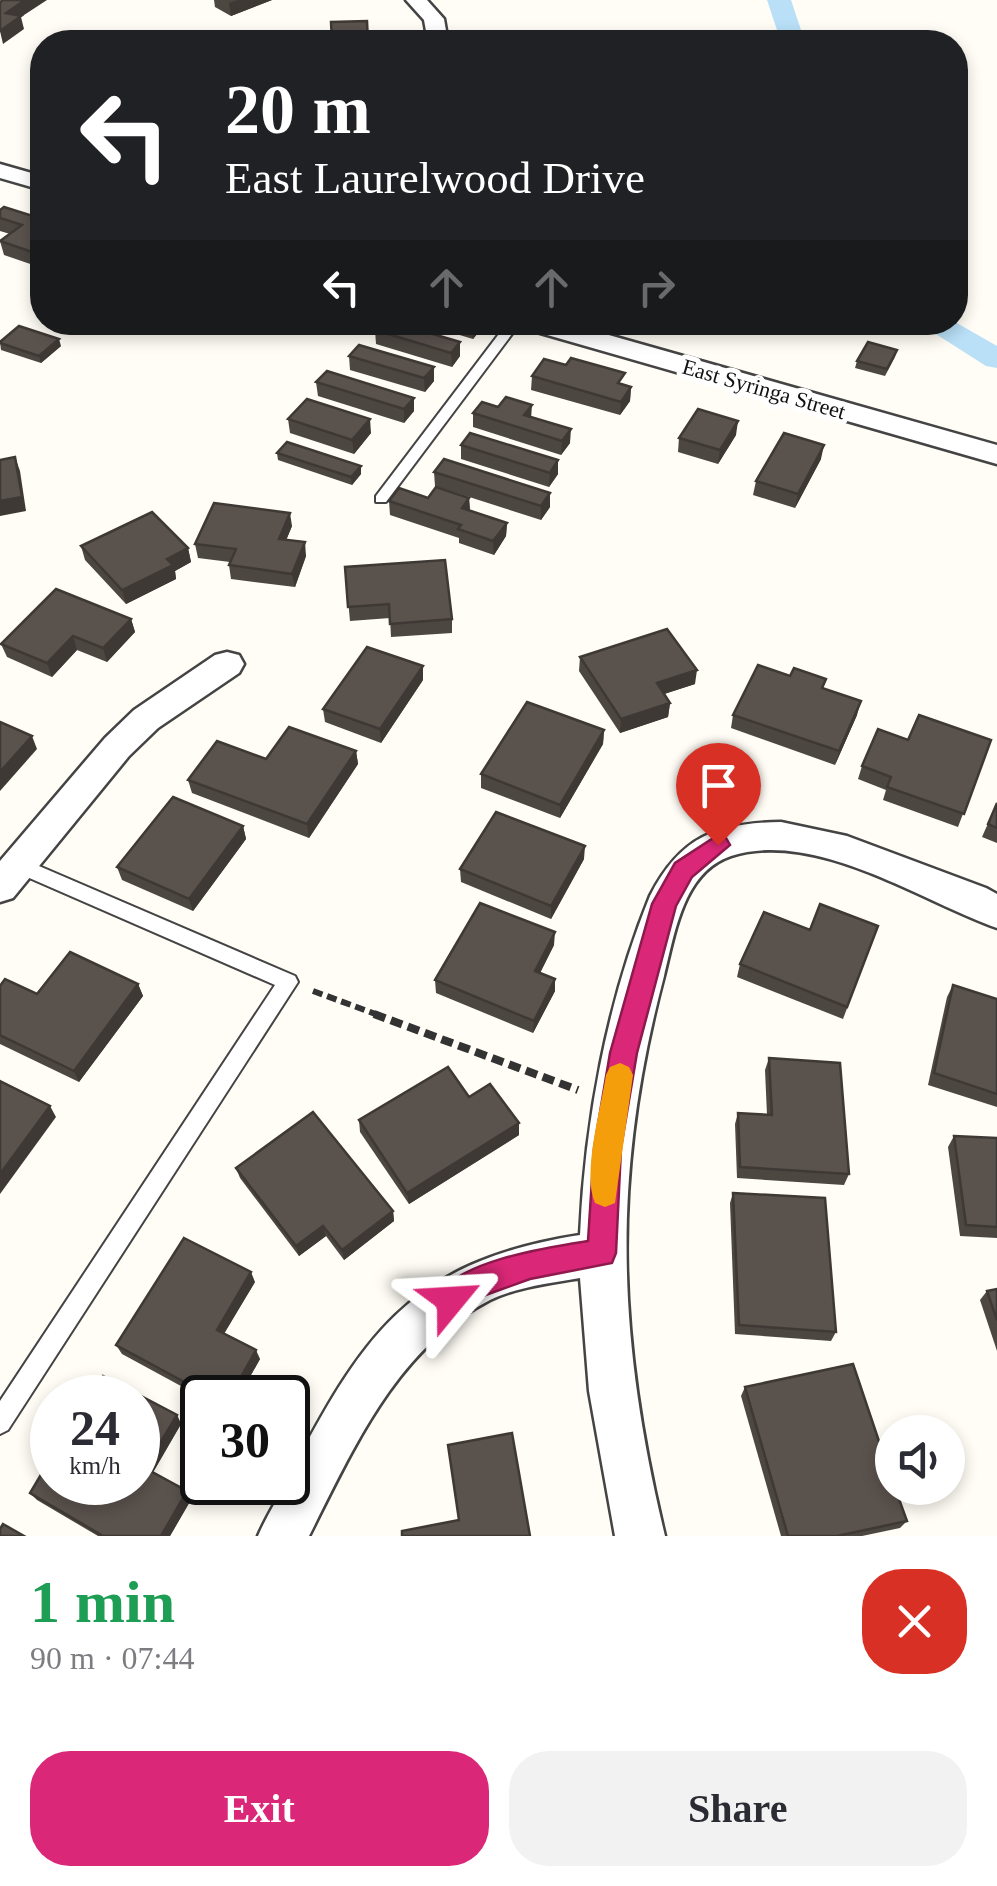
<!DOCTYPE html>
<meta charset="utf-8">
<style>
:root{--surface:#fff;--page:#f2f2f3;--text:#2b2b33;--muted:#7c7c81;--accent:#db2777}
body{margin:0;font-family:"Times New Roman",serif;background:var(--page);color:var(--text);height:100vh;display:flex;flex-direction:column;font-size:38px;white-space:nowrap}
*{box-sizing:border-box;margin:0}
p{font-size:32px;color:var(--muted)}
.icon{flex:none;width:55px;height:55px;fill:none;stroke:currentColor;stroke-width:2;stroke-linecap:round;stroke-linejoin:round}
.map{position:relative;height:1536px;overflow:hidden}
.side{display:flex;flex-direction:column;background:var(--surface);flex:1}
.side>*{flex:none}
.top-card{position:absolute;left:30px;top:30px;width:938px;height:305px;border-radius:40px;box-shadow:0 5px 15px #0003;background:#202124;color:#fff;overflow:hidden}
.buttons{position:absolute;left:875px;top:1415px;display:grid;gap:20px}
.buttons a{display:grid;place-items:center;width:90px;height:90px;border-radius:50%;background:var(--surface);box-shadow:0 5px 15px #0003;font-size:50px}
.speed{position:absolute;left:30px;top:1375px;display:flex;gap:20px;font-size:50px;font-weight:700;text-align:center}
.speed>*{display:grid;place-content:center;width:130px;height:130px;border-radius:50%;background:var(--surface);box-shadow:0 5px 15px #0003;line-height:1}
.speed small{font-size:25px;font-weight:400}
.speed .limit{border:5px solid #111;border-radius:15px;background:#fff;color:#111}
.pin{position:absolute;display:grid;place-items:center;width:85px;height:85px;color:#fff;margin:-102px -42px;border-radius:50% 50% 50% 0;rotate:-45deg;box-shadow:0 0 10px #0007}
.pin .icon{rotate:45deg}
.me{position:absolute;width:110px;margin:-55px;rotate:63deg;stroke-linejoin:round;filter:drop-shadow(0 0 8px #0008)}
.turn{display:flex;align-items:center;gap:35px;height:210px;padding:0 30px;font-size:45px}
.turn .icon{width:130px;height:130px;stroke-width:2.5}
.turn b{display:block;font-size:70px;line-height:85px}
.lanes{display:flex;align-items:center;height:95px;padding:0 30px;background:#0003;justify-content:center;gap:50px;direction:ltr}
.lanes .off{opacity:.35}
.round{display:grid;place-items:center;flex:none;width:105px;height:105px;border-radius:40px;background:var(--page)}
.headline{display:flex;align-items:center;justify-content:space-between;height:170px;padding:0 30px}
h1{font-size:60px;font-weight:700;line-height:75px;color:#1e9e55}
.primary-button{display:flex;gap:20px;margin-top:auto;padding:20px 30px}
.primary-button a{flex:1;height:115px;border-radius:40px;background:var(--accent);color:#fff;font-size:40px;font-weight:700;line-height:115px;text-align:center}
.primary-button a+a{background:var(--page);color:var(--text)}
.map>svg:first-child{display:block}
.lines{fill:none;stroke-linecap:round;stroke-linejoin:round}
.canal{fill:#b9e0f7;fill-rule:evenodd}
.lane-casing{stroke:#444;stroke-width:4}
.street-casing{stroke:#444;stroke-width:5}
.path-far1{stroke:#333;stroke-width:6;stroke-dasharray:10 5;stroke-linecap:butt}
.path{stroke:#333;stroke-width:8;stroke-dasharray:12 6;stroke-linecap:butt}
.lane{fill:#fff;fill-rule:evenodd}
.street{fill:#fff;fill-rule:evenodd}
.wall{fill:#4d4742}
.shaded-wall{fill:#3f3936}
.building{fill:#5a524d;stroke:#3f3936;stroke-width:2.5}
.route{fill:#db2777;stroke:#8e194d;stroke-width:2.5}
.slow{fill:#f59e0b}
.labels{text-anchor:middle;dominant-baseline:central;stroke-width:10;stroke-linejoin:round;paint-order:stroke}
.far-street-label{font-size:22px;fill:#111;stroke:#fff}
</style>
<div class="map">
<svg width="997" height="1536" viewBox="0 0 997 1536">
<rect width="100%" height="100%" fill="#fffdf5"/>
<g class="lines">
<g class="canal">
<polygon points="767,0 791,0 805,42 781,42"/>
<polygon points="917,322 955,322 997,346 997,368 986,366"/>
</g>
<defs>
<g id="lane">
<polygon points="508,322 521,322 386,502 376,502 376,496"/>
<polygon points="18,857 295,976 298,982 8,1430 0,1434 0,1401 275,985 11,870 9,865 11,860"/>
</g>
<g id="street">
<polygon points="406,0 427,0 444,19 448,42 428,42 424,20"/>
<polygon points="0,164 42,176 42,190 0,178"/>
<polygon points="519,322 563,322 997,445 997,464 523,328"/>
<polygon points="227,652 239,655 244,664 239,673 158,728 129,756 13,898 0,902 0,861 105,738 134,710 215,655"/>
<path d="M781,822L847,836L986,888L997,894V928C921,901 815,829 731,856C683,872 675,933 664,976C611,1176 617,1336 665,1536H615L589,1391L580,1278C551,1283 517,1287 490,1300C397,1348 354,1447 309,1536H258C266,1517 278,1499 286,1482C361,1339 406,1262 580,1235C585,1121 607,1002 650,896C680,837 716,823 781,822Z"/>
</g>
</defs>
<use href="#lane" class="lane-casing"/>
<use href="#street" class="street-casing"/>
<polyline class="path-far1" points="313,991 381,1016"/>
<polyline class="path" points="374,1014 578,1090"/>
<use href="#lane" class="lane"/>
<use href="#street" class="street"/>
</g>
<g class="wall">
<polygon points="214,0 272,0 231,16 215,7"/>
<polygon points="0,210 42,219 42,268 4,255 0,241 10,234 0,231"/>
<polygon points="416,322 482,322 482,328 473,339"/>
<polygon points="375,330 460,356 452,367 376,344"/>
<polygon points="0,342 61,346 41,363 1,350"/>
<polygon points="897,350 895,357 885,376 855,368 857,361"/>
<polygon points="349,356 434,367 434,381 425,392 350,370"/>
<polygon points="566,365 631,387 630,401 620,415 531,390 532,376"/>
<polygon points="316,382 414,398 414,411 404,423 318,396"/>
<polygon points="473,413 531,417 570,443 561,455 473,427"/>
<polygon points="288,419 371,433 354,454 290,433"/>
<polygon points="736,435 718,464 678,452 679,438"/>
<polygon points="461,445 558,460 558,474 549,487 461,459"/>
<polygon points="277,453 361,474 352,485 278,460"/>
<polygon points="821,459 795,508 753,495 756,481"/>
<polygon points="434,472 550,507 541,520 435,486"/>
<polygon points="428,498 469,498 470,510 507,523 506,536 494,555 459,543 459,538 390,515 389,501"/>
<polygon points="292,526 286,540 306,556 295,587 231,579 229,565 230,562 198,558 195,544"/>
<polygon points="81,546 188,548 191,562 175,571 176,579 126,604 85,560"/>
<polygon points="345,567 452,619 452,633 391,637 390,618 350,621"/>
<polygon points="131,619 135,632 107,662 77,650 52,677 7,657 1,644"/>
<polygon points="580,657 695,684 664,694 670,703 668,717 620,733 579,671"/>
<polygon points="790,676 826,679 823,689 857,715 835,765 731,728 733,715"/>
<polygon points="423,680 381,743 325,722 323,709"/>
<polygon points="604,730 603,744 560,818 481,788 481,774"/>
<polygon points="908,740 991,740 958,827 883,800 886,790 858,779 862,766"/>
<polygon points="356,751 358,764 309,838 192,793 188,780 266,759"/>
<polygon points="997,803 997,843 982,837"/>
<polygon points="243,826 246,839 193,911 122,880 117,867"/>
<polygon points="584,859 551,919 461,882 460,869"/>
<polygon points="878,926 843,1019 737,977 740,964 810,930"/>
<polygon points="554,945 540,973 555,979 555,991 533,1033 436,993 435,980"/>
<polygon points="138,984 143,996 79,1082 0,1044 0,986 37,994"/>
<polygon points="953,985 997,999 997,1107 928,1085 947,997"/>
<polygon points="769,1058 849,1174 844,1185 737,1178 735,1124 738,1113 767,1115 765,1070"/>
<polygon points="469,1097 519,1123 519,1135 409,1204 360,1132 359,1120"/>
<polygon points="954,1136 997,1138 997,1238 960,1236 948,1147"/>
<polygon points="236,1168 393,1211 394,1221 344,1260 326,1236 299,1256 240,1178"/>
<polygon points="733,1193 836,1332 831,1341 735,1334 730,1203"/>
<polygon points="255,1282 224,1333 260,1359 238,1398 203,1398 122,1354 116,1345"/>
<polygon points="997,1289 997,1351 980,1300 987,1291"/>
<polygon points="745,1387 907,1521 900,1528 862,1536 781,1536 741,1396"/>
<polygon points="177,1415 181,1424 153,1472 187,1491 192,1498 170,1536 98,1536 37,1500 30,1493"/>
</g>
<g class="shaded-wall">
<polygon points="25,0 47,0 21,17 24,29 3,44 0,31 6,13"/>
<polygon points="238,0 272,0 231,16 229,3"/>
<polygon points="42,251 42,268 38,254"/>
<polygon points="475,322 482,322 482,328 473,339 472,325"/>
<polygon points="59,339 61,346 41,363 39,356"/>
<polygon points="460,342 460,356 452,367 451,353"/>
<polygon points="434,367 434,381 425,392 424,378"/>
<polygon points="631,387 630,401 620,415 621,402"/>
<polygon points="414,398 414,411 404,423 404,409"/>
<polygon points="532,405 531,419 524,415"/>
<polygon points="370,419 371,433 354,454 352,440"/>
<polygon points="738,421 736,435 718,464 720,450"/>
<polygon points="571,429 570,443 561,455 562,441"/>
<polygon points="824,445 821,459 795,508 798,494"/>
<polygon points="15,457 20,471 26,511 0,516 0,501"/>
<polygon points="558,460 558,474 549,487 550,473"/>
<polygon points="361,466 361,474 352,485 351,477"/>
<polygon points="550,493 550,507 541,520 541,506"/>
<polygon points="469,498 470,512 462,508"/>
<polygon points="290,513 292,526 281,553 279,539"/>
<polygon points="507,523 506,536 494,555 493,541"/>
<polygon points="305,542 306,556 295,587 292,574"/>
<polygon points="188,548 191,562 175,571 176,579 126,604 122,590 167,559"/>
<polygon points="131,619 135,632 107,662 103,648"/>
<polygon points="73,636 77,650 52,677 47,663"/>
<polygon points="423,666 423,680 381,743 380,729"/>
<polygon points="697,670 695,684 655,697 657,683"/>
<polygon points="861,701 857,715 835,765 839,751"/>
<polygon points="670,703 668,717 620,733 621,719"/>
<polygon points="604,730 603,744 560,818 560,805"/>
<polygon points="32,736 37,749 0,791 0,772"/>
<polygon points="356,751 358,764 309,838 307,824"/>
<polygon points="243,826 246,839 193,911 189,899"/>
<polygon points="585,846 584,859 551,919 551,906"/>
<polygon points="555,932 554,945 535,983 535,971"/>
<polygon points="555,979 555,991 533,1033 534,1021"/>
<polygon points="138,984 143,996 79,1082 74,1071"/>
<polygon points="50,1106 56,1117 0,1194 0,1174"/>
<polygon points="519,1123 519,1135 409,1204 407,1193"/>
<polygon points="393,1211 394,1221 344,1260 342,1250"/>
<polygon points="323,1226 326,1236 299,1256 296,1246"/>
<polygon points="251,1272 255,1282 221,1339 217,1330"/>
<polygon points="256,1350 260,1359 238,1398 229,1398"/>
<polygon points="177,1415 181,1424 151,1476 145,1468"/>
<polygon points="187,1491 192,1498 170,1536 161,1536"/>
</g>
<g class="building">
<polygon points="3,0 25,0 6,13 21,16 0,31 0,2"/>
<polygon points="367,21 368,42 332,42 331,22"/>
<polygon points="599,39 664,40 664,42 599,42"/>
<polygon points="4,207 42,219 42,251 38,254 0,241 22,225 0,218 0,210"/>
<polygon points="382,322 392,322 460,342 451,353 375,330"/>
<polygon points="19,326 59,339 39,356 0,343 0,342"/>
<polygon points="868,342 897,350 887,369 857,361"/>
<polygon points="359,345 434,367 424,378 349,356"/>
<polygon points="571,358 625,373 618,383 631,387 621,402 532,376 544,359 566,365"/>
<polygon points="327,371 414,398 404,409 316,382"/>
<polygon points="506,397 532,405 524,415 571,429 562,441 473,413 482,402 498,407"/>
<polygon points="307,399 370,419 352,440 288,419"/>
<polygon points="698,409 738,421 720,450 679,438"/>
<polygon points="470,433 558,460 550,473 461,445"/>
<polygon points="784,433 824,445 798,494 756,481"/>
<polygon points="287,442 361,466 351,477 277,453"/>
<polygon points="15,457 22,497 0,501 0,460"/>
<polygon points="444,459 550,493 541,506 434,472"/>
<polygon points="436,487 469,498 462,508 507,523 493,541 458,529 461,525 389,501 399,488 428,498"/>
<polygon points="214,503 290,513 279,539 305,542 292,574 229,565 236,549 195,544"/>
<polygon points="152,512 188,548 167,559 173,565 122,590 81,546"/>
<polygon points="445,560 452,619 390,624 389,604 348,607 345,567"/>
<polygon points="56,589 131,619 103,648 73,636 47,663 1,644"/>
<polygon points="667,629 697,670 657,683 670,703 621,719 580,657"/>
<polygon points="367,647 423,666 380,729 323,709"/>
<polygon points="758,665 790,676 794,668 826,679 822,688 861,701 839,751 733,715"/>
<polygon points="527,702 604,730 560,805 481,774"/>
<polygon points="919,715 991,740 964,814 887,787 891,777 862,766 878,729 908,740"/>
<polygon points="0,722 32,736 0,772"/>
<polygon points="289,727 356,751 307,824 188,780 217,741 266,759"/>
<polygon points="173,797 243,826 189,899 117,867"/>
<polygon points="997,803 997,828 988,824"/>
<polygon points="496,812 585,846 551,906 460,869"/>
<polygon points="480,903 555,932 535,971 555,979 534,1021 435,980"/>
<polygon points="820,904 878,926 847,1007 740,964 764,912 810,930"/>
<polygon points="70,952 138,984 74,1071 0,1035 0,986 5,979 37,994"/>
<polygon points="953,985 997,999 997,1094 934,1073"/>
<polygon points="769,1058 840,1063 849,1174 740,1167 738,1113 772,1115"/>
<polygon points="448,1067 469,1097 490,1084 519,1123 407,1193 359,1120"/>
<polygon points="0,1081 50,1106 0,1174"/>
<polygon points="313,1112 393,1211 342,1250 323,1226 296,1246 236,1168"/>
<polygon points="954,1136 997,1138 997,1227 966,1225"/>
<polygon points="733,1193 825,1198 836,1332 739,1325"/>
<polygon points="184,1238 251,1272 217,1330 256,1350 229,1398 214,1398 116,1345"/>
<polygon points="997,1289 997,1320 987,1291"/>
<polygon points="853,1364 892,1480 892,1488 895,1488 907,1521 837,1536 788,1536 745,1387"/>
<polygon points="103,1376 177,1415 145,1468 187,1491 161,1536 103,1536 30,1493 52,1456 52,1482 138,1482 138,1398 89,1398"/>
<polygon points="512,1433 530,1536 402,1536 402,1531 459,1520 448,1445"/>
<polygon points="3,1524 24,1536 0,1536 0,1529"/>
</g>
<path class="route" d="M718,835L726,838L730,845L692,877L676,906L637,1053L621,1148L616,1253L612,1263L530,1279L483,1296L451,1314L440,1310L436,1300C452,1261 550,1247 588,1241L594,1148L610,1053L652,904L675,863Z"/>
<path class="slow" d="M620,1063L629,1067L633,1075L615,1203L605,1207L595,1203C582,1173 601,1108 606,1075L610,1067Z"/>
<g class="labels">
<g class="far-street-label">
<text transform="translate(764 389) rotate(16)">East Syringa Street</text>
</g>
</g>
</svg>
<div class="buttons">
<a><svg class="icon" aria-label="sound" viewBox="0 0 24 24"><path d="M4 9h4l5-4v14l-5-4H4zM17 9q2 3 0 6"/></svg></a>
</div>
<div class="speed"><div>24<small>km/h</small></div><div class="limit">30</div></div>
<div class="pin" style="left:718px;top:845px;background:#d93025"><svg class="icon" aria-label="arrive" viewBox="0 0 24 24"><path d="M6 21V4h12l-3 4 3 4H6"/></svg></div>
<svg class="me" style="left:451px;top:1300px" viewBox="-20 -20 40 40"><path d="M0-17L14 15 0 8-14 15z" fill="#db2777" stroke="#fff" stroke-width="4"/></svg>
<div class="top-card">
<div class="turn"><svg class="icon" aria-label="left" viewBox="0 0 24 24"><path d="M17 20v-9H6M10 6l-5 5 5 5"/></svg><div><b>20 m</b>East Laurelwood Drive</div></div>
<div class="lanes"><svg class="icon" aria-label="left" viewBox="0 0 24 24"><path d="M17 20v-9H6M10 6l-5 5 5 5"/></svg><svg class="icon off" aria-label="ahead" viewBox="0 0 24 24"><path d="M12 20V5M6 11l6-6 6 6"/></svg><svg class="icon off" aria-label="ahead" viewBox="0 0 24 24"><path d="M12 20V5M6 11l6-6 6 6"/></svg><svg class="icon off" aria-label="right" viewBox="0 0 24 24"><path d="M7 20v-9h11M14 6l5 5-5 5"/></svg></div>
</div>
</div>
<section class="side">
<div class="headline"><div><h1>1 min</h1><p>90 m · 07:44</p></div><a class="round" style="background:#d93025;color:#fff"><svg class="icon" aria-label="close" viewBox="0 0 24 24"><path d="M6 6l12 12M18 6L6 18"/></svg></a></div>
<div class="primary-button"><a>Exit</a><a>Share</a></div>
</section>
